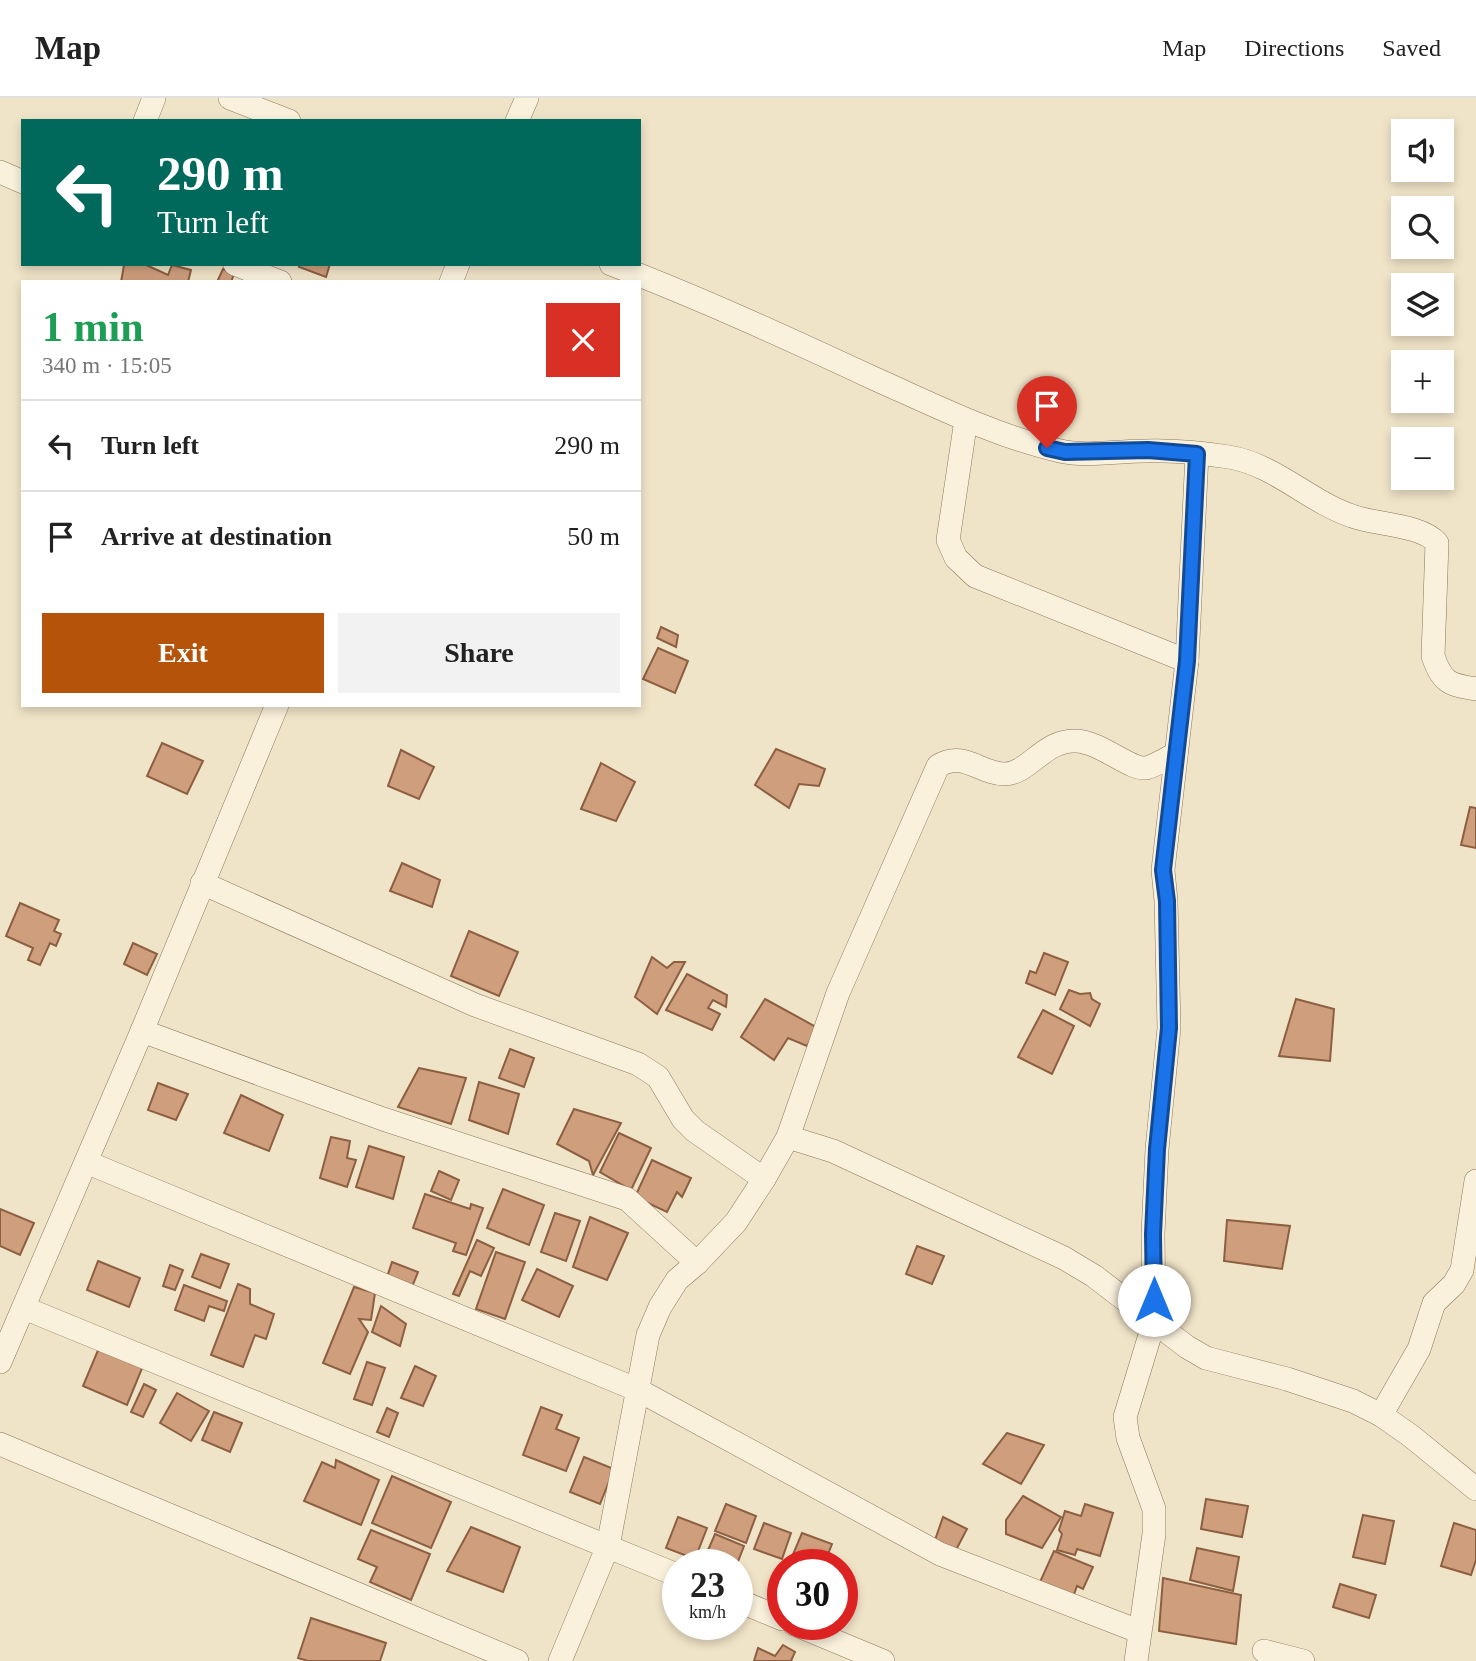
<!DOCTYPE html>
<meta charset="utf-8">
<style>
:root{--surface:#fff;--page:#f2f2f2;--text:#222;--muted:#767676;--line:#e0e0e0;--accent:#b45309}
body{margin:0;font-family:Georgia,serif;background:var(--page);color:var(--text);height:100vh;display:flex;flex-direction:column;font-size:26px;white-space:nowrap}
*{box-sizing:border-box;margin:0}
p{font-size:23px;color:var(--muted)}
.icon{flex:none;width:38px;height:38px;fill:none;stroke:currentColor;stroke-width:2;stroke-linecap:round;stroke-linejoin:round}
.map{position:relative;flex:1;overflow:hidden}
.details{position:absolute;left:21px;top:182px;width:620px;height:427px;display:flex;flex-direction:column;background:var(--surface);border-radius:0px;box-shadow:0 4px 10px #0003}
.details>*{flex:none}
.top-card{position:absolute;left:21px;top:21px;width:620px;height:147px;border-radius:0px;box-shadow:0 4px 10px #0003;background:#00695c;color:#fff;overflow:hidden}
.fabs{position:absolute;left:1391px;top:21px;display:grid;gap:14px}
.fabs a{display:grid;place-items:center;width:63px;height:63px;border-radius:0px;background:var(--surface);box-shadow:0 4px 10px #0003;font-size:35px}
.speed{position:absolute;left:662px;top:1451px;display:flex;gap:14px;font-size:35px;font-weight:700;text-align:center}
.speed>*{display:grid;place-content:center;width:91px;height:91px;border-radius:50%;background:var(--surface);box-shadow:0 4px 10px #0003;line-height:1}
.speed small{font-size:18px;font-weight:400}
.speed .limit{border:10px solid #d22;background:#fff;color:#111}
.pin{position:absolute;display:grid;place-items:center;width:60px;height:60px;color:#fff;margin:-72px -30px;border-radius:50% 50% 50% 0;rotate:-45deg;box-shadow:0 0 7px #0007}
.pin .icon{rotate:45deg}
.me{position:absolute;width:77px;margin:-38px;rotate:0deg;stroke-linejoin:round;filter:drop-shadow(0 0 5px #0008)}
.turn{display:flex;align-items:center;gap:24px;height:147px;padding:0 21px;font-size:32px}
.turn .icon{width:91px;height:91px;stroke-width:2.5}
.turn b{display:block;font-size:49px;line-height:60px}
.round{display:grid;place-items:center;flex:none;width:74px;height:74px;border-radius:0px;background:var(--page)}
.overview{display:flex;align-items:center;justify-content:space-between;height:119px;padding:0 21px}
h1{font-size:42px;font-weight:700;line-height:52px;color:#1e9e55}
.button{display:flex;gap:14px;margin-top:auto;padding:14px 21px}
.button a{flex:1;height:80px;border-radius:0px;background:var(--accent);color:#fff;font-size:28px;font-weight:700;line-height:80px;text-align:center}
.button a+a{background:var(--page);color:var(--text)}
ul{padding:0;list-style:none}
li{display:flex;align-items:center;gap:21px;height:91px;padding:0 21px;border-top:2px solid var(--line)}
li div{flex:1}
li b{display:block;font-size:26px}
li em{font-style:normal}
header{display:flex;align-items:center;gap:42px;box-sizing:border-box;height:98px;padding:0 35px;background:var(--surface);border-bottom:2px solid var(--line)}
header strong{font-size:33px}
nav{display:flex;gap:38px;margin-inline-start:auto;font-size:24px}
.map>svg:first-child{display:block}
.building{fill:#cf9f7d;stroke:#8d5f41;stroke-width:2}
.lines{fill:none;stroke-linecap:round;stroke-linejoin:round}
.minor-casing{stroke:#8d765c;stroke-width:24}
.minor{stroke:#faf1dc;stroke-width:23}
.route-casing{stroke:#114b97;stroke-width:18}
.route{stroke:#1a73e8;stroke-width:12}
</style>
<header>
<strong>Map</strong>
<nav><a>Map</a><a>Directions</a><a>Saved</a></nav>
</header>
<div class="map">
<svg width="1476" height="1563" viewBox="0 0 1476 1563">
<rect width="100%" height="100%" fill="#f0e4c8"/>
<g class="building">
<polygon points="144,166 168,177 172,167 191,172 188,184 121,184 124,167"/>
<polygon points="300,166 330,166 326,179 299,169"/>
<polygon points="223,171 234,176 231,184 217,184"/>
<polygon points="661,529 678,537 676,549 657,540"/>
<polygon points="658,550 688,563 675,595 643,581"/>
<polygon points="162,645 203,663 187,696 147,678"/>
<polygon points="776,651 825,671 819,688 799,686 789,710 755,687"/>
<polygon points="401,652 434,669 419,701 388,688"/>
<polygon points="601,665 635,684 616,723 581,711"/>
<polygon points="1470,709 1476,710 1476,750 1461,747"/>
<polygon points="402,765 440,782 432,809 390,793"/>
<polygon points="20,805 59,822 54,833 61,836 56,848 50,845 40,867 28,862 33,850 6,838"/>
<polygon points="469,833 518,854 499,898 451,878"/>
<polygon points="133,845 157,856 147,877 124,866"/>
<polygon points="1044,855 1068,864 1055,897 1026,885 1030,873 1036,875"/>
<polygon points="652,859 667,870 674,864 685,864 657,916 635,899"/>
<polygon points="687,876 727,897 726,909 713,902 708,910 720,916 712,932 666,912"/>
<polygon points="1069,892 1080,896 1090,895 1092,901 1100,906 1090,928 1060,911"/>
<polygon points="765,901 818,930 807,948 788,940 774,962 741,939"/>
<polygon points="1296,901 1334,911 1330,963 1279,958"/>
<polygon points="1043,912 1074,928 1052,976 1018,959"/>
<polygon points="510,951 534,960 524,989 499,980"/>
<polygon points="419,970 466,980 451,1026 398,1009"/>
<polygon points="479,984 519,996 508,1036 469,1022"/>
<polygon points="158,985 188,996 176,1022 148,1012"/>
<polygon points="241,997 283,1017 269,1053 224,1035"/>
<polygon points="574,1011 621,1025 593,1077 589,1063 557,1046"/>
<polygon points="619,1035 651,1050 631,1092 600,1074"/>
<polygon points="331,1039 350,1043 347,1060 356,1062 347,1089 320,1080"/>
<polygon points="369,1048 404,1059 393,1101 356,1089"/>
<polygon points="652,1062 691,1080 682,1099 677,1094 667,1114 635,1099"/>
<polygon points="439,1073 459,1082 451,1102 431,1093"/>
<polygon points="503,1091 544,1107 529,1147 487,1130"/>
<polygon points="425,1096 470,1111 471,1106 483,1110 466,1157 453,1153 456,1145 413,1130"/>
<polygon points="0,1111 34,1125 20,1157 0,1148"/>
<polygon points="555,1115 580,1123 566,1163 541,1154"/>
<polygon points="590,1119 628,1135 607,1182 573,1169"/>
<polygon points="1227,1122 1290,1128 1282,1171 1224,1163"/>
<polygon points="477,1142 494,1150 481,1178 470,1173 459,1198 453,1196"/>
<polygon points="917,1148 944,1158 932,1186 906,1176"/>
<polygon points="496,1154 525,1164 505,1221 476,1211"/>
<polygon points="201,1156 229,1166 220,1190 192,1179"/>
<polygon points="98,1163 140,1180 129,1209 87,1192"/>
<polygon points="392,1164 418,1174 412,1189 387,1179"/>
<polygon points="170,1167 183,1172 175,1192 163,1188"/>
<polygon points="537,1171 573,1188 559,1219 522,1202"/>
<polygon points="238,1186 250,1191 250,1206 274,1216 266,1241 255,1237 243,1269 211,1257"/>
<polygon points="184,1187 227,1203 224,1213 209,1208 204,1223 175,1212"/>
<polygon points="354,1189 375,1195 371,1222 359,1221 368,1234 350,1276 323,1265"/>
<polygon points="381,1208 406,1226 400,1248 372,1234"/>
<polygon points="101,1245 145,1263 127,1307 83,1288"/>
<polygon points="367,1264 385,1270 372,1307 354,1301"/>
<polygon points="415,1268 436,1278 423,1308 401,1300"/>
<polygon points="144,1286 156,1292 143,1319 131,1314"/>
<polygon points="177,1295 209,1313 191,1343 160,1325"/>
<polygon points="541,1309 562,1317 556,1331 579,1340 566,1373 523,1357"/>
<polygon points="387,1310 398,1315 389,1339 377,1334"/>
<polygon points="214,1314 242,1325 230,1354 202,1342"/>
<polygon points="1007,1335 1044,1347 1021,1386 983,1366"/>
<polygon points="584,1359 614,1371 600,1406 570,1394"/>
<polygon points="336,1362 379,1382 361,1427 304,1403 322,1364 335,1370"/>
<polygon points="392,1378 451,1404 431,1450 372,1425"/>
<polygon points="1023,1398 1061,1419 1042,1450 1006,1436 1006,1422"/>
<polygon points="1206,1401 1248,1408 1242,1439 1201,1431"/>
<polygon points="726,1406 756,1418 746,1445 715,1433"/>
<polygon points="1085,1406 1113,1415 1100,1458 1077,1451 1075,1457 1057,1452 1062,1436 1059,1432 1065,1413 1081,1418"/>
<polygon points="1363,1417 1394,1423 1385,1466 1353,1459"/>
<polygon points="678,1419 707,1430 695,1461 666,1450"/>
<polygon points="943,1419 967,1431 956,1452 935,1442"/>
<polygon points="764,1425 791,1435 782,1461 754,1451"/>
<polygon points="1454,1425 1476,1432 1476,1462 1471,1477 1441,1468"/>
<polygon points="471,1429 520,1449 503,1494 447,1473"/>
<polygon points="371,1432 430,1456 411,1502 370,1484 377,1469 358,1461"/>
<polygon points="802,1435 832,1446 824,1466 789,1466"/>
<polygon points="715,1436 744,1448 737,1466 702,1466"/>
<polygon points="1197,1450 1239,1459 1233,1493 1190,1482"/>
<polygon points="1054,1453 1093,1469 1083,1491 1077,1488 1072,1502 1040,1484"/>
<polygon points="1163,1480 1241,1497 1236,1546 1159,1533"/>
<polygon points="1340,1486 1376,1497 1369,1520 1333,1509"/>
<polygon points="311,1520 386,1545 380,1563 308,1563 298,1560"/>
<polygon points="783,1547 795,1554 791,1563 754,1563 758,1550 775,1558"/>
</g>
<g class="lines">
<defs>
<g id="minor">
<polyline points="230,0 289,23"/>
<polyline points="145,23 154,0"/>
<polyline points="517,23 527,0"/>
<polyline points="0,74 23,84"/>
<polyline points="235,166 280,184"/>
<path d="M611,166C700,200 787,240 873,280C934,307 995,338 1060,353C1086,359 1118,353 1145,353C1172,352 1202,355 1229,359C1276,367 1308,403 1352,418C1375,427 1421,426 1437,445L1433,558C1442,585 1450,587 1476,591"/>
<polyline points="451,184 458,166"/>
<polyline points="966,322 948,442 956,460 975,478 1187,563"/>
<polyline points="202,785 475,907 638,966 658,979 683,1021 695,1033 764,1081"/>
<polyline points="142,933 383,1021 627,1101 697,1165"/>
<path d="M788,1039L838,895L938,668C964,652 980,676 1005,676C1028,676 1045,641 1076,643C1101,644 1130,672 1146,670C1155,668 1167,660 1176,656"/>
<polyline points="86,1064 638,1292 940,1456 1138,1533"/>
<polyline points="24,1210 677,1477"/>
<polyline points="0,1264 142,933 277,607"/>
<polyline points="1381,1317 1419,1251 1434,1205 1454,1186 1462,1172 1476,1083"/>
<polyline points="0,1346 517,1563"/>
<polyline points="737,1502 782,1521"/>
<polyline points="794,1526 883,1563"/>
<polyline points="1264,1553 1303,1563"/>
<polyline points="560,1563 608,1448 648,1237 660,1209 677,1182 697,1165 736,1124 764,1081 788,1039 833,1053 1064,1160 1094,1178 1187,1249 1206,1260 1287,1281 1353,1303 1381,1317 1411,1338 1476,1391"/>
<polyline points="1136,1563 1154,1436 1154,1411 1128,1340 1125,1319 1154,1224 1153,1136 1157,1051 1169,930 1166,803 1163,772 1187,563 1197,356"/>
</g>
</defs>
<use href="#minor" class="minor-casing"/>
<use href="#minor" class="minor"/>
</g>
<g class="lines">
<defs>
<polyline id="route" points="1047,350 1065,354 1148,352 1197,356 1187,563 1163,772 1167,803 1169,930 1157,1051 1153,1136 1154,1202"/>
</defs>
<use href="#route" class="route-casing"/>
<use href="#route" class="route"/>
</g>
</svg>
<div class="fabs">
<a><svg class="icon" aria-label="sound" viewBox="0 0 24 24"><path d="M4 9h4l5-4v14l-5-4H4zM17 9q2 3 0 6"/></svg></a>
<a><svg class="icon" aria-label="search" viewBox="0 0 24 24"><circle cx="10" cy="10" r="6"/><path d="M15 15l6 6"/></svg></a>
<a><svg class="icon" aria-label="layers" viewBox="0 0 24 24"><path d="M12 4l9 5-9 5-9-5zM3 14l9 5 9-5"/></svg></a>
<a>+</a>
<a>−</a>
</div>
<div class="speed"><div>23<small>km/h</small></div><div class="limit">30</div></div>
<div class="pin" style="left:1047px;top:350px;background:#d93025"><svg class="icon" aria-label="arrive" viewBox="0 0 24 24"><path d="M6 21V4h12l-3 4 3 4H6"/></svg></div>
<svg class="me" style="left:1154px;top:1202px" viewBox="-20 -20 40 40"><circle r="19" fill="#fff"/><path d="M0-13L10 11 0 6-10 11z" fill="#1a73e8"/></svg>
<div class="top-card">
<div class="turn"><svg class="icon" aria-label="left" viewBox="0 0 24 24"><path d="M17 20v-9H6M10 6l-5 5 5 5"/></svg><div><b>290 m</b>Turn left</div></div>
</div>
<section class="details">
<div class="overview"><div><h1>1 min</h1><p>340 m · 15:05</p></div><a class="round" style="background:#d93025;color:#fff"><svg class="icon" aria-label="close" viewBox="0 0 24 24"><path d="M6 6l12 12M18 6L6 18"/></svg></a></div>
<ul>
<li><svg class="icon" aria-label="left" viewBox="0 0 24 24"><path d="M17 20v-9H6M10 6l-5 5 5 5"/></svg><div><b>Turn left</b></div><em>290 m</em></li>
<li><svg class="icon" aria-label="arrive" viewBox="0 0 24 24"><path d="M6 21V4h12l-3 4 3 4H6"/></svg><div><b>Arrive at destination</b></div><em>50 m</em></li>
</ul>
<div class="button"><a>Exit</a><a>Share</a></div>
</section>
</div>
